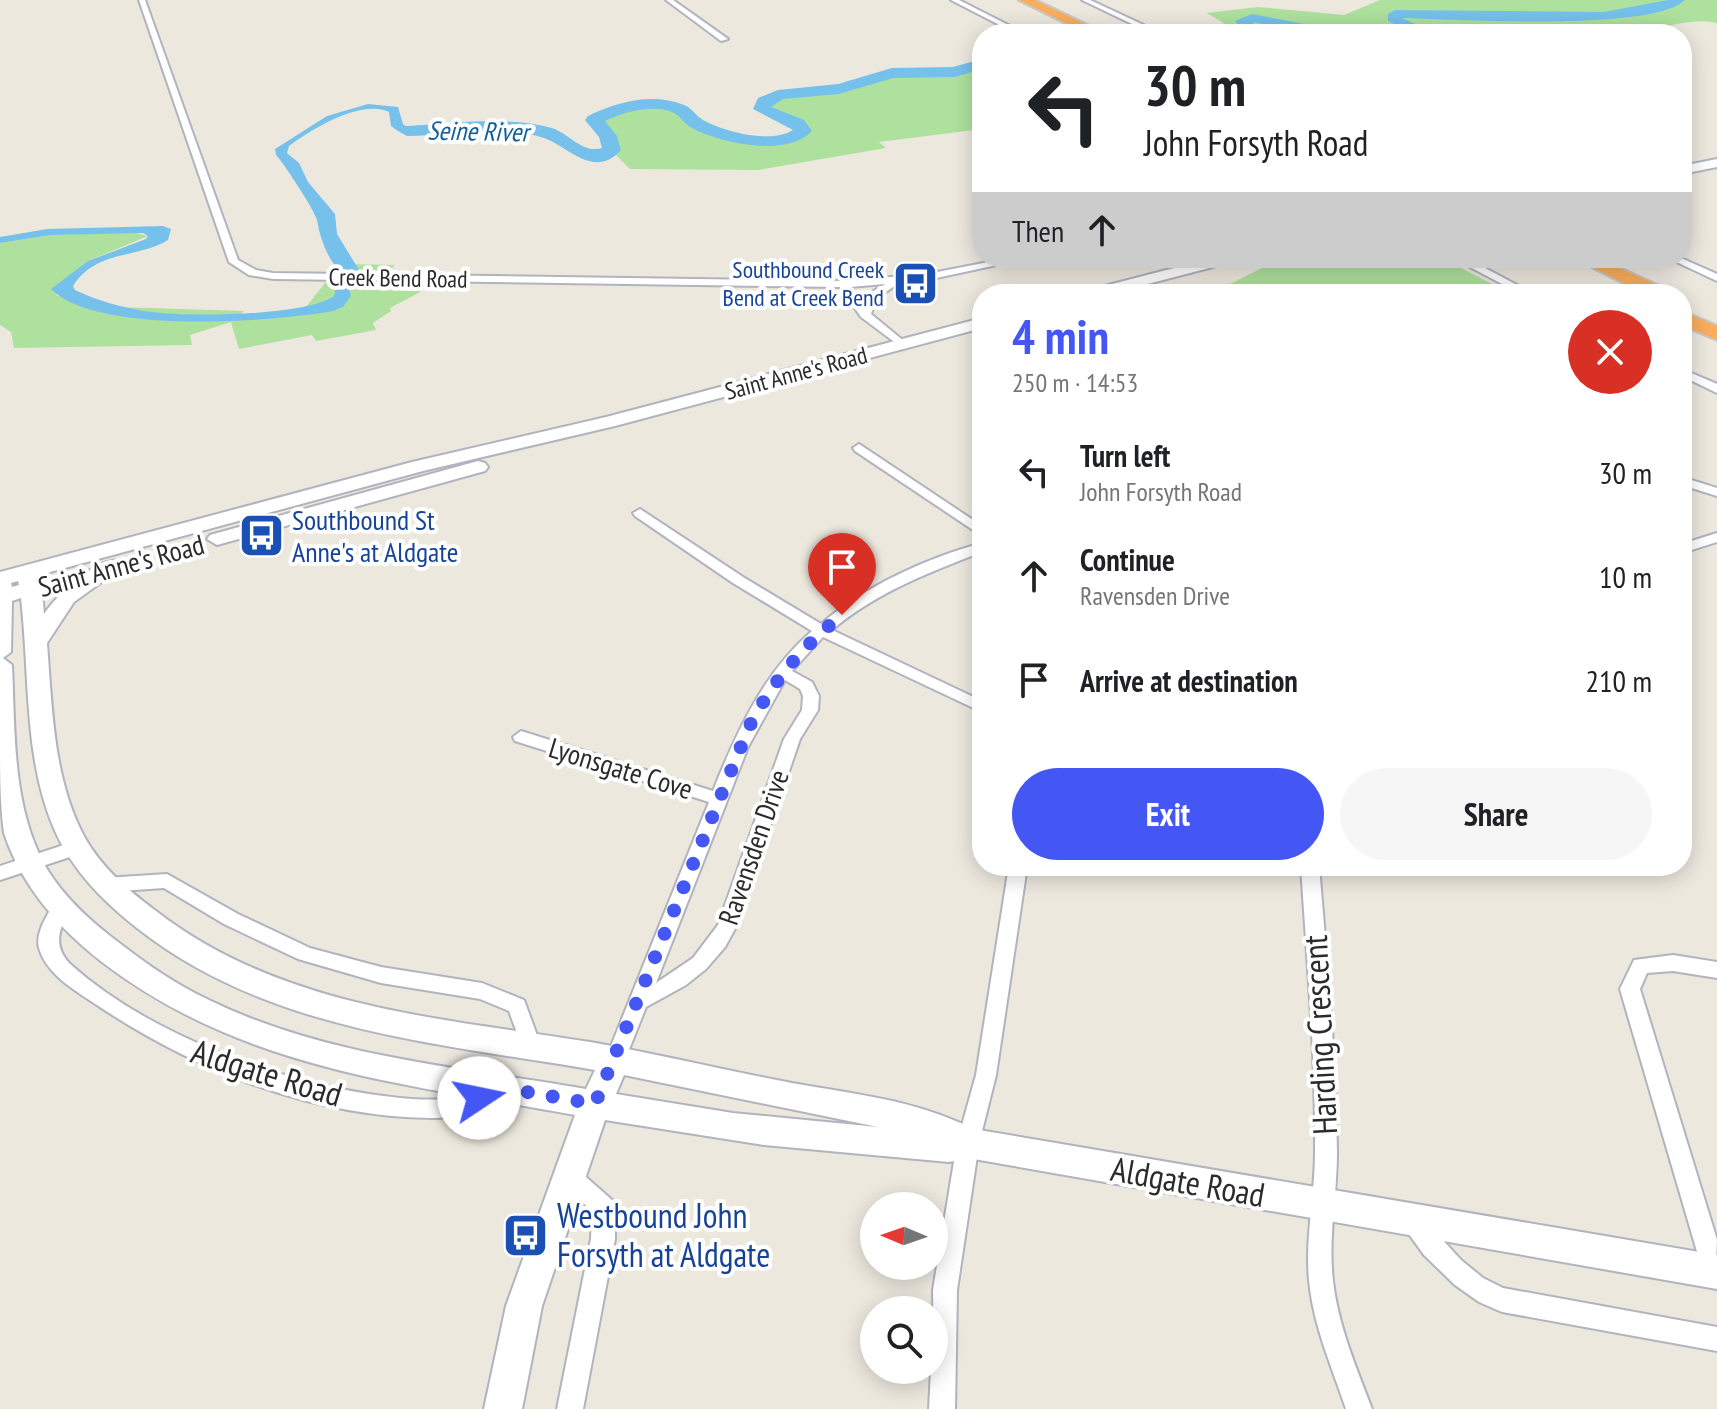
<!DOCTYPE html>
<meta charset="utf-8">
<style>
:root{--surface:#fff;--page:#f6f6f6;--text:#202124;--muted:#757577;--accent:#4456f4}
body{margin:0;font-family:"PT Sans Narrow",sans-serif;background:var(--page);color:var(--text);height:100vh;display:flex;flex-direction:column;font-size:30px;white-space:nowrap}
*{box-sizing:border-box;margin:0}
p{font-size:26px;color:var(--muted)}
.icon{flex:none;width:44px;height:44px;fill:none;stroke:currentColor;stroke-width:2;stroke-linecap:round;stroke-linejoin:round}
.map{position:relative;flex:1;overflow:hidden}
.details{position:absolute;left:972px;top:284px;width:720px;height:592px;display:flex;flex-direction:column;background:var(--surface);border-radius:32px;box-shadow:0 4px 20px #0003}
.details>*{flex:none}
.hud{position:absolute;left:972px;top:24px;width:720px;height:244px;border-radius:32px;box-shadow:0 4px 20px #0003;background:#fff;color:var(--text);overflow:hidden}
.needle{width:52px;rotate:272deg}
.buttons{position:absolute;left:860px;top:1192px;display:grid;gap:16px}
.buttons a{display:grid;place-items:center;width:88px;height:88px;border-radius:50%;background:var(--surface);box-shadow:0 4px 20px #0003;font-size:40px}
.pin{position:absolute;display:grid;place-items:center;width:68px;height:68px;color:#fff;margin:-82px -34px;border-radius:50% 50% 50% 0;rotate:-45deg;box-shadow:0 0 8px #0007}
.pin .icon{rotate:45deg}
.me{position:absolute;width:88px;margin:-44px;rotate:79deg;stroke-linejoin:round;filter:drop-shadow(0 0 6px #0008)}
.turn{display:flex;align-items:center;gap:28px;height:168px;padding:0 40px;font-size:36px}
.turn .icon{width:104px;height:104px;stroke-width:2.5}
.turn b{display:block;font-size:56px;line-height:68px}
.then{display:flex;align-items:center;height:76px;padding:0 40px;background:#0003;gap:16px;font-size:30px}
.round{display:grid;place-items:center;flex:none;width:84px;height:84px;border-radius:42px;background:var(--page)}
.head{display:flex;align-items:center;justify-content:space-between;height:136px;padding:0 40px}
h1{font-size:48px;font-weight:700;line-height:60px;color:var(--accent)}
.primary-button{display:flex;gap:16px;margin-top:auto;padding:16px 40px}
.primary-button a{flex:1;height:92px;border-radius:48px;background:var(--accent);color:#fff;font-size:32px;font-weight:700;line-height:92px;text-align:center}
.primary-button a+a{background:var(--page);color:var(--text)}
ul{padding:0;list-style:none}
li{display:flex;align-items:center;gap:24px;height:104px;padding:0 40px}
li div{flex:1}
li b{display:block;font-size:30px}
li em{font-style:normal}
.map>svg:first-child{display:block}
.green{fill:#aee19d}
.water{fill:#75c1eb}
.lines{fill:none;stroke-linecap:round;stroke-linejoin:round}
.river{fill:#75c1eb;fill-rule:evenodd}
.street-casing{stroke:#b1b3be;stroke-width:4}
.secondary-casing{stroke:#b1b3be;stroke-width:4}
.highway-casing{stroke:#c8c8c8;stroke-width:4}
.street{fill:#fff;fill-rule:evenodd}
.secondary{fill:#fff;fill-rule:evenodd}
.highway{fill:#f9ae5d;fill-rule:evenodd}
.route{stroke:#4456f4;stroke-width:14;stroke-dasharray:0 25.2}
.labels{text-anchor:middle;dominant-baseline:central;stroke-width:8;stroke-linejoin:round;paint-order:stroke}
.far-transit-label{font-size:24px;fill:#164399;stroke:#fff;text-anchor:end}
.far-street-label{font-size:24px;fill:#2b2b2b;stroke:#fff}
.far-water-label{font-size:26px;font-style:italic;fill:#125f99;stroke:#fff}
.transit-label{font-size:28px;fill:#164399;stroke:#fff;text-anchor:start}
.street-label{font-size:28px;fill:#2b2b2b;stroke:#fff}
.near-street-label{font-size:34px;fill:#2b2b2b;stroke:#fff}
.near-transit-label{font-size:34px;fill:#164399;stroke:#fff;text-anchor:start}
</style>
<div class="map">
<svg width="1717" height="1409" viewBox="0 0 1717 1409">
<rect width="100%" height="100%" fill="#ede8de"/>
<g class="green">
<path d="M1380,0H1717V23C1692,17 1668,28 1643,30C1606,33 1563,19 1530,34H1193L1224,23L1206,13L1258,7L1344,15Z"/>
<path d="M975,68L982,72V129L879,142L886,148L758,170L630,169L612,151L614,146L593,124C600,114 608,112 619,109C636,104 652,101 669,105C680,108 685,117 695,122C724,134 775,151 804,131L795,123L762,110C769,83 825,92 847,87C863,83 878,75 895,73C922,70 949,80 975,68Z"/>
<polygon points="132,232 148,236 88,261 56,295 86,306 244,311 235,319 333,311 302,312 340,264 395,265 371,290 422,291 390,308 391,311 373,323 376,330 316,341 312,335 239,349 231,322 190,335 192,345 14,348 11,332 0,325 0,243 51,235"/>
<polygon points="1317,258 1441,258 1512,294 1210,294 1276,261"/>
</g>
<path class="water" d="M368,104L398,107L403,124L409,128L452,127L456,132L398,131L391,126L389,112C361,99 312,129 289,146L287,153L299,163L308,182L335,214L337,234L359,270L349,290L351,296L343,307L333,311C272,322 95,335 51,289L88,261L146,239L148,236L143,233L51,235L0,243V237L47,229L163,226L171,229L168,240C137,259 97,249 73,286L75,290C98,301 126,309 152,312C188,317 307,316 334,296L340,272C327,257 320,239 317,220C315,211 283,162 276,155L275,149L327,116Z"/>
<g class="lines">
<g class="river">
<path d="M1668,0H1685C1652,32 1455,19 1402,18L1437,34H1416L1388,21V14L1395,10L1604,12Z"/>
<polygon points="1252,14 1336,30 1343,34 1313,34 1253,22 1255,27 1248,34 1231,34 1239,26 1235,21"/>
<path d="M982,59V69L954,77L893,78L839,94L783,99L771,107L804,120L812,131C788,158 720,143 692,128C684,124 680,115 672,112C651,104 623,112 605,121L617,136L621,150C594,180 568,146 544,138C506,125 447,135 407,136L398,131L407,126C454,124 506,115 552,128C570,134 582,154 602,148L599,137L585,120L588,116C616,102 653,92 684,105C692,108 696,116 703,120C725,132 771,144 793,130L753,109L758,98L778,90L838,84L892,68L953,67Z"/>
</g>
<defs>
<g id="street">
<path d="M139,0H145L238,260L256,270L273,273L843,281L927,274L1009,258H1030L927,280L900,282L876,299L871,314L905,342L907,344L901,347L861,317L840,287L273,279L249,275L229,262ZM885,284L867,295L863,305L850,287Z"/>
<polygon points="666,0 673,0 728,39 721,41"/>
<polygon points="951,0 959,0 1026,34 1017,34"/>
<polygon points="1082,0 1090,0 1163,34 1153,34"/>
<polygon points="1453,258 1466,258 1534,294 1521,294"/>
<polygon points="1668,258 1681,258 1717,274 1717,281"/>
<polygon points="1682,369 1717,384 1717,393 1682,376"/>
<polygon points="859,444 982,526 982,536 855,451 853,448"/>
<polygon points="1682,477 1717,488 1717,496 1682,485"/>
<path d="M640,509L743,577L821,624C865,586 927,558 982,543V552C930,572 875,593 832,630L982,701V712L823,637L792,671L812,682L819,696L818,710L800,739L736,927L725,947L706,969L686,985L646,1007L622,1067L615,1070L608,1067L605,1061L709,802L515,741L513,737L521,731L713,791C736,733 764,672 812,631L733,583L635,516L633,513ZM785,680L800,689L803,696L802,710L784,739L718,925L693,958L656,983L748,747Z"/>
<polygon points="1717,533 1717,542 1682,553 1682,544"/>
<polygon points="79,840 85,842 88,847 85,852 0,880 0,866"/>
<polygon points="1009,866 1027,866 996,1075 979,1143 957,1290 955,1409 929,1409 931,1370 934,1370 933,1290 957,1143 976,1075"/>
<path d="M1301,866H1319C1327,961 1336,1057 1337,1153C1337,1195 1328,1238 1333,1281C1338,1325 1356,1367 1372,1409H1346C1332,1367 1313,1325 1309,1280C1305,1238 1315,1195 1315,1152C1316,1057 1307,961 1301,866Z"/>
<polygon points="167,874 238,914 310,948 381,967 482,983 524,1000 542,1049 539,1055 532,1058 525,1055 509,1011 480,999 381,983 298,959 224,924 164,888 105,892 98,890 96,885 98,880 105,878"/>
<path d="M61,901L68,903L70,908C60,928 52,944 69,963C145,1032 268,1078 369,1094C392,1097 418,1101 442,1099C462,1097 482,1089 501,1083L508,1085L512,1092L508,1099C484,1107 458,1119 432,1118C314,1117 196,1071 100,1007C78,992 47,976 39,948C35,933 47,916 54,903Z"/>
<polygon points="1673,955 1717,962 1717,978 1673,971 1647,973 1640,989 1717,1240 1715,1283 1707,1280 1703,1272 1620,989 1634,960"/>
<polygon points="570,1167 578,1170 612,1200 615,1207 615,1239 583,1409 557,1409 591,1239 592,1211 562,1184 559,1177 562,1170"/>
<polygon points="1412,1212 1420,1215 1461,1260 1483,1278 1503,1288 1717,1327 1717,1351 1502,1312 1479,1302 1455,1285 1424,1255 1401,1223 1404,1215"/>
</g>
<g id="secondary">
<polygon points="1717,159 1717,167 1682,174 1682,166"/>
<polygon points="1213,258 1239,258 1236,261 1109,294 1083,294 1085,291"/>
<path d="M982,318V328L615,426L423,471L39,575L40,579H54L57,584L54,589L42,592L44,614C57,595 97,556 121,561L124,566L74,602L47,643C52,707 53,780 85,838C102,868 129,891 156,911C281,1008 439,1018 590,1042C658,1054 724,1070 792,1083C853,1094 917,1100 973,1129L1717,1255V1289L968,1158L949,1162L764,1145L605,1120L542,1306L522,1409H484L506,1306L575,1115C406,1084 243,1070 102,962C59,929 21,885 4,833C0,805 0,772 0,742C0,686 0,629 0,572L412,462L606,417ZM18,581L19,585L12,587L11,583ZM21,598C30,676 23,758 55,831C73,871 103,901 137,928C267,1031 438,1043 595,1070L586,1089C460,1067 325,1057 209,1000C177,985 149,966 122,945C91,922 57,892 40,856C12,797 15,728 12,665L3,658L11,652L12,601ZM624,1075L878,1127L733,1113L616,1094Z"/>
<polygon points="478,461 485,463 488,467 485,471 217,545 207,539 210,535"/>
</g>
<g id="highway">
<polygon points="1019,0 1035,0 1106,34 1088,34"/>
<polygon points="1574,258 1598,258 1668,290 1671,294 1645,294"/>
<polygon points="1682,311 1717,326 1717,340 1682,325"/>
</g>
</defs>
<use href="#street" class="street-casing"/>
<use href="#secondary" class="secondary-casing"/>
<use href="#highway" class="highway-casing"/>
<use href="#street" class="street"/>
<use href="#secondary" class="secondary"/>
<use href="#highway" class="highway"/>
</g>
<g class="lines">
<path class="route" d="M479,1098L510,1089L595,1104L749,727C773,681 802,647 842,615"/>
</g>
<defs>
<symbol id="bus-square" viewBox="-11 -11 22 22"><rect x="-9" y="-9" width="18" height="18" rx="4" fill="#1a4fb4" stroke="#fff"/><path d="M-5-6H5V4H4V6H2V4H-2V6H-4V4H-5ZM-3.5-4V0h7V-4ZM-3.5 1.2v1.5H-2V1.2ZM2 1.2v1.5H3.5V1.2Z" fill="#fff"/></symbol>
</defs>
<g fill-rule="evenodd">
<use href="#bus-square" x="890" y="258" width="51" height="51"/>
<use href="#bus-square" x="236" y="510" width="51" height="51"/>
<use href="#bus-square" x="500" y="1210" width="51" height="51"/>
</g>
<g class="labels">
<g class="far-transit-label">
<text x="884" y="269">Southbound Creek<tspan x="884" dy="28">Bend at Creek Bend</tspan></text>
</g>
<g class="far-street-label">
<text transform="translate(398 278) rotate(1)">Creek Bend Road</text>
<text transform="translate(796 373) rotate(-15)">Saint Anne's Road</text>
</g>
<g class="far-water-label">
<text transform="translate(478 131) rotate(1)">Seine River</text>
</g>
<g class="transit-label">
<text x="292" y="519">Southbound St<tspan x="292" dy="32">Anne's at Aldgate</tspan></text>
</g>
<g class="street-label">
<text transform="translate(121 565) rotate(-15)">Saint Anne's Road</text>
<text transform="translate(621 768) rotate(17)">Lyonsgate Cove</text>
<text transform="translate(753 847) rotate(-71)">Ravensden Drive</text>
</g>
<g class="near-street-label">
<text transform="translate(1319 1035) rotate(-93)">Harding Crescent</text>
<text transform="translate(267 1072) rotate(17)">Aldgate Road</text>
<text transform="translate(1188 1181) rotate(10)">Aldgate Road</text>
</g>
<g class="near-transit-label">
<text x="557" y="1215">Westbound John<tspan x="557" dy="39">Forsyth at Aldgate</tspan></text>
</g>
</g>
</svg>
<div class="buttons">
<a><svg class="needle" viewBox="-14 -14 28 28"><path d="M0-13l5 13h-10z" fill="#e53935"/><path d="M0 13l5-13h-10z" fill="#757577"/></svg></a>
<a><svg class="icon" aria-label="search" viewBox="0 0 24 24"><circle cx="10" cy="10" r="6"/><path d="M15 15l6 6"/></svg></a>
</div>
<div class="pin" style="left:842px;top:615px;background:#d93025"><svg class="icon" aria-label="arrive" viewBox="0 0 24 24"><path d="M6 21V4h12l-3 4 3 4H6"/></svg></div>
<svg class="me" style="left:479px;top:1098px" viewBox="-20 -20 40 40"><circle r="19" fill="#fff"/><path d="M0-13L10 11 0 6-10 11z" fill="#4456f4"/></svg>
<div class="hud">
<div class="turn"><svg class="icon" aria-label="left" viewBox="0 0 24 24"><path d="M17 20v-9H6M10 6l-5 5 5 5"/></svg><div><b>30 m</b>John Forsyth Road</div></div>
<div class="then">Then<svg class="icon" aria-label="ahead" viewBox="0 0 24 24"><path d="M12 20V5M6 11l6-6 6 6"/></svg></div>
</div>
<section class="details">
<div class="head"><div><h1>4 min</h1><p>250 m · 14:53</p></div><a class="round" style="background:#d93025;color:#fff"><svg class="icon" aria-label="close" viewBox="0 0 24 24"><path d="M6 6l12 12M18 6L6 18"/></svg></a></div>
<ul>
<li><svg class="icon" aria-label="left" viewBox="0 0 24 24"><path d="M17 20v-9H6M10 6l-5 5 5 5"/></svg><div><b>Turn left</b><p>John Forsyth Road</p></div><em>30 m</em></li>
<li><svg class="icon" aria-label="ahead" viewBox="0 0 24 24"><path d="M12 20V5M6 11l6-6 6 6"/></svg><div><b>Continue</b><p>Ravensden Drive</p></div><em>10 m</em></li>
<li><svg class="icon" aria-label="arrive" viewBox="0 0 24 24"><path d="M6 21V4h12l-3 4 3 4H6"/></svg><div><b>Arrive at destination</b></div><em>210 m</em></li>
</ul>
<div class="primary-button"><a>Exit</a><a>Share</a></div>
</section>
</div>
